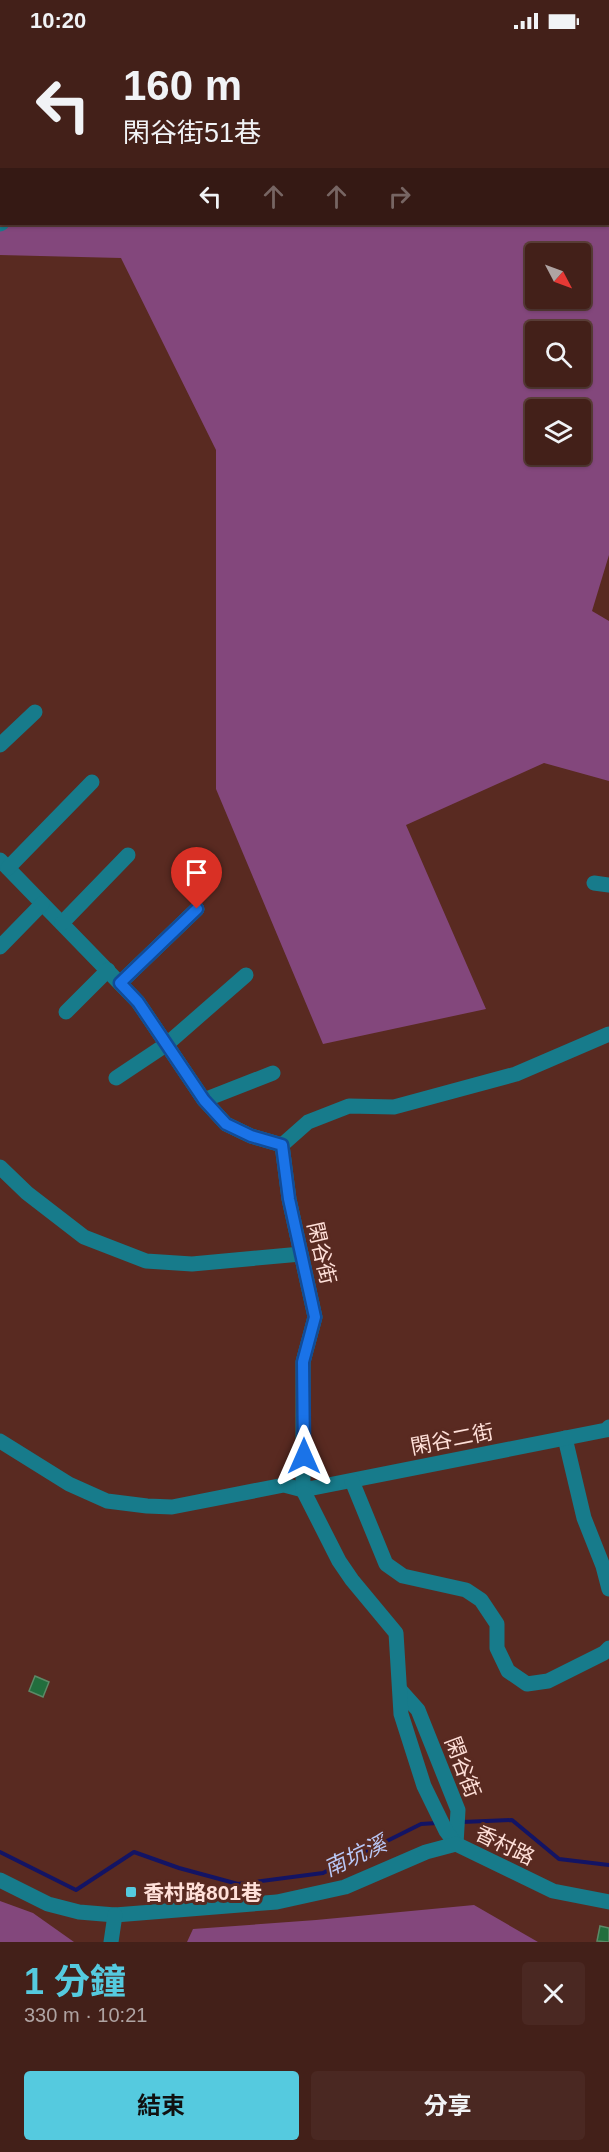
<!DOCTYPE html>
<html lang="zh-TW">
<meta charset="utf-8">
<style>
:root{--surface:#432019;--page:#4a2822;--text:#f1f3f6;--muted:#afa3a2;--line:#5b3e38;--accent:#55cadf}
body{margin:0;font-family:Helvetica,"Noto Sans TC",sans-serif;background:var(--page);color:var(--text);height:100vh;display:flex;flex-direction:column;font-size:22px;white-space:nowrap}
*{box-sizing:border-box;margin:0}
p{font-size:20px;color:var(--muted)}
.icon{flex:none;width:33px;height:33px;fill:none;stroke:currentColor;stroke-width:2;stroke-linecap:round;stroke-linejoin:round}
.map{position:relative;height:1900px;overflow:hidden}
.panel{display:flex;flex-direction:column;background:var(--surface);flex:1}
.panel>*{flex:none}
.top-card{position:absolute;left:0px;top:0px;width:609px;height:183px;box-shadow:0 2px 4px #0004,0 0 0 2px var(--line);background:#432019;color:var(--text);overflow:hidden}
.needle{width:39px;rotate:131deg}
.tools{position:absolute;left:525px;top:201px;display:grid;gap:12px}
.tools a{display:grid;place-items:center;width:66px;height:66px;border-radius:6px;background:var(--surface);box-shadow:0 2px 4px #0004,0 0 0 2px var(--line);font-size:30px}
.pin{position:absolute;display:grid;place-items:center;width:51px;height:51px;color:#fff;margin:-62px -26px;border-radius:50% 50% 50% 0;rotate:-45deg;box-shadow:0 0 6px #0007}
.pin .icon{rotate:45deg}
.me{position:absolute;width:66px;margin:-33px;rotate:0deg;stroke-linejoin:round;filter:drop-shadow(0 0 4px #0008)}
.turn{display:flex;align-items:center;gap:21px;height:126px;padding:0 24px;font-size:27px}
.turn .icon{width:78px;height:78px;stroke-width:2.5}
.turn b{display:block;font-size:42px;line-height:51px}
.lanes{display:flex;align-items:center;height:57px;padding:0 24px;background:#0003;justify-content:center;gap:30px;direction:ltr}
.lanes .off{opacity:.35}
.round{display:grid;place-items:center;flex:none;width:63px;height:63px;border-radius:6px;background:var(--page)}
.overview{display:flex;align-items:center;justify-content:space-between;height:102px;padding:0 24px}
h1{font-size:36px;font-weight:700;line-height:45px;color:var(--accent)}
.cta{display:flex;gap:12px;margin-top:auto;padding:12px 24px}
.cta a{flex:1;height:69px;border-radius:6px;background:var(--accent);color:#111;font-size:24px;font-weight:700;line-height:69px;text-align:center}
.cta a+a{background:var(--page);color:var(--text)}
.status{display:flex;justify-content:space-between;align-items:center;height:42px;padding:0 30px;background:var(--surface);direction:ltr}
.status svg{height:16px;fill:currentColor}
.map>svg:first-child{display:block}
.green{fill:#83477c;fill-rule:evenodd}
.lines{fill:none;stroke-linecap:round;stroke-linejoin:round}
.stream{stroke:#131464;stroke-width:4}
.building{fill:#226e3d;stroke:#5c8967;stroke-width:1.5}
.minor{stroke:#177b8b;stroke-width:15}
.route-casing{stroke:#114b97;stroke-width:15}
.route{stroke:#1a73e8;stroke-width:10}
.poi-dot{fill:#55cadf;stroke:#592a21;stroke-width:2}
.labels{text-anchor:middle;dominant-baseline:central;stroke-width:6;stroke-linejoin:round;paint-order:stroke}
.street-label{font-size:21px;fill:#ffe0d9;stroke:#592a21}
.poi-label{font-size:21px;font-weight:bold;fill:#ffe0d9;stroke:#592a21;text-anchor:start}
.water-label{font-size:22px;font-style:italic;fill:#b9c7f5;stroke:#592a21}
</style>
<div class="status"><b>10:20</b><svg viewBox="0 0 49 12"><path d="M0 12V9h3v3zM5 12V6h3v6zM10 12V3h3v9zM15 12V0h3v12zM26 1h20v11H26zM47 4h2v5h-2z"/></svg></div>
<div class="map">
<svg width="609" height="1900" viewBox="0 0 609 1900">
<rect width="100%" height="100%" fill="#592a21"/>
<g class="green">
<path d="M0,0H609V513L592,569L609,579V739L544,721L406,783L486,967L323,1002L216,747V408L121,216L0,213ZM2,2H608V182H2ZM536,212H580V256H536ZM536,290H580V334H536ZM536,368H580V412H536Z"/>
<polygon points="0,1859 33,1871 74,1900 0,1900"/>
<polygon points="474,1863 538,1900 187,1900 193,1887 316,1878"/>
</g>
<g class="lines">
<g class="stream">
<polyline points="462,1780 512,1778 559,1817 609,1823"/>
<polyline points="0,1810 76,1848 134,1810 179,1826 238,1842 323,1831 421,1782 437,1781"/>
</g>
</g>
<g class="building">
<polygon points="35,1634 49,1640 43,1655 29,1649"/>
<polygon points="600,1884 609,1886 609,1900 597,1899"/>
</g>
<g class="lines">
<g class="minor">
<polyline points="140,2 140,0"/>
<polyline points="0,182 2,181"/>
<polyline points="0,703 35,670"/>
<polyline points="0,818 138,960 204,1058 226,1082 251,1094 282,1103"/>
<polyline points="8,826 92,740"/>
<polyline points="594,841 609,843"/>
<polyline points="62,881 128,813"/>
<polyline points="0,905 42,862"/>
<polyline points="120,941 197,867"/>
<polyline points="66,970 108,928"/>
<polyline points="116,1036 167,1002 246,933"/>
<polyline points="204,1058 273,1031"/>
<polyline points="0,1125 27,1151 84,1195 146,1219 192,1222 301,1212"/>
<polyline points="565,1396 584,1476 603,1524 609,1547"/>
<polyline points="0,1399 69,1442 107,1459 147,1464 172,1465 284,1443 303,1448 606,1388 609,1385"/>
<polyline points="352,1439 386,1522 403,1534 466,1548 481,1558 497,1582 497,1606 508,1629 527,1642 548,1639 604,1611 609,1606"/>
<polyline points="401,1649 418,1668 458,1768 456,1802"/>
<polyline points="456,1802 446,1789 424,1744 401,1672 396,1591 352,1538 339,1519 303,1448 303,1320 315,1275 289,1157 282,1103 308,1080 349,1064 394,1065 516,1032 609,992"/>
<polyline points="0,1838 48,1862 79,1870 115,1873 277,1860 345,1845 426,1810 456,1802 553,1849 609,1860"/>
<polyline points="111,1900 115,1873"/>
</g>
</g>
<g class="lines">
<defs>
<polyline id="route" points="197,867 120,941 138,960 204,1058 226,1082 251,1094 282,1103 289,1157 315,1275 303,1320 304,1414"/>
</defs>
<use href="#route" class="route-casing"/>
<use href="#route" class="route"/>
</g>
<rect class="poi-dot" x="125" y="1844" width="12" height="12" rx="3"/>
<g class="labels">
<g class="street-label">
<text transform="translate(322 1211) rotate(77)">閑谷街</text>
<text transform="translate(452 1397) rotate(-11)">閑谷二街</text>
<text transform="translate(463 1725) rotate(69)">閑谷街</text>
<text transform="translate(505 1803) rotate(26)">香村路</text>
</g>
<g class="poi-label">
<text x="143" y="1850">香村路801巷</text>
</g>
<g class="water-label">
<text transform="translate(355 1814) rotate(-25)">南坑溪</text>
</g>
</g>
</svg>
<div class="tools">
<a><svg class="needle" viewBox="-14 -14 28 28"><path d="M0-13l5 13h-10z" fill="#e53935"/><path d="M0 13l5-13h-10z" fill="#afa3a2"/></svg></a>
<a><svg class="icon" aria-label="search" viewBox="0 0 24 24"><circle cx="10" cy="10" r="6"/><path d="M15 15l6 6"/></svg></a>
<a><svg class="icon" aria-label="layers" viewBox="0 0 24 24"><path d="M12 4l9 5-9 5-9-5zM3 14l9 5 9-5"/></svg></a>
</div>
<div class="pin" style="left:197px;top:867px;background:#d93025"><svg class="icon" aria-label="arrive" viewBox="0 0 24 24"><path d="M6 21V4h12l-3 4 3 4H6"/></svg></div>
<svg class="me" style="left:304px;top:1414px" viewBox="-20 -20 40 40"><path d="M0-17L14 15 0 8-14 15z" fill="#1a73e8" stroke="#fff" stroke-width="4"/></svg>
<div class="top-card">
<div class="turn"><svg class="icon" aria-label="left" viewBox="0 0 24 24"><path d="M17 20v-9H6M10 6l-5 5 5 5"/></svg><div><b>160 m</b>閑谷街51巷</div></div>
<div class="lanes"><svg class="icon" aria-label="left" viewBox="0 0 24 24"><path d="M17 20v-9H6M10 6l-5 5 5 5"/></svg><svg class="icon off" aria-label="ahead" viewBox="0 0 24 24"><path d="M12 20V5M6 11l6-6 6 6"/></svg><svg class="icon off" aria-label="ahead" viewBox="0 0 24 24"><path d="M12 20V5M6 11l6-6 6 6"/></svg><svg class="icon off" aria-label="right" viewBox="0 0 24 24"><path d="M7 20v-9h11M14 6l5 5-5 5"/></svg></div>
</div>
</div>
<section class="panel">
<div class="overview"><div><h1>1 分鐘</h1><p>330 m · 10:21</p></div><a class="round"><svg class="icon" aria-label="close" viewBox="0 0 24 24"><path d="M6 6l12 12M18 6L6 18"/></svg></a></div>
<div class="cta"><a>結束</a><a>分享</a></div>
</section>
